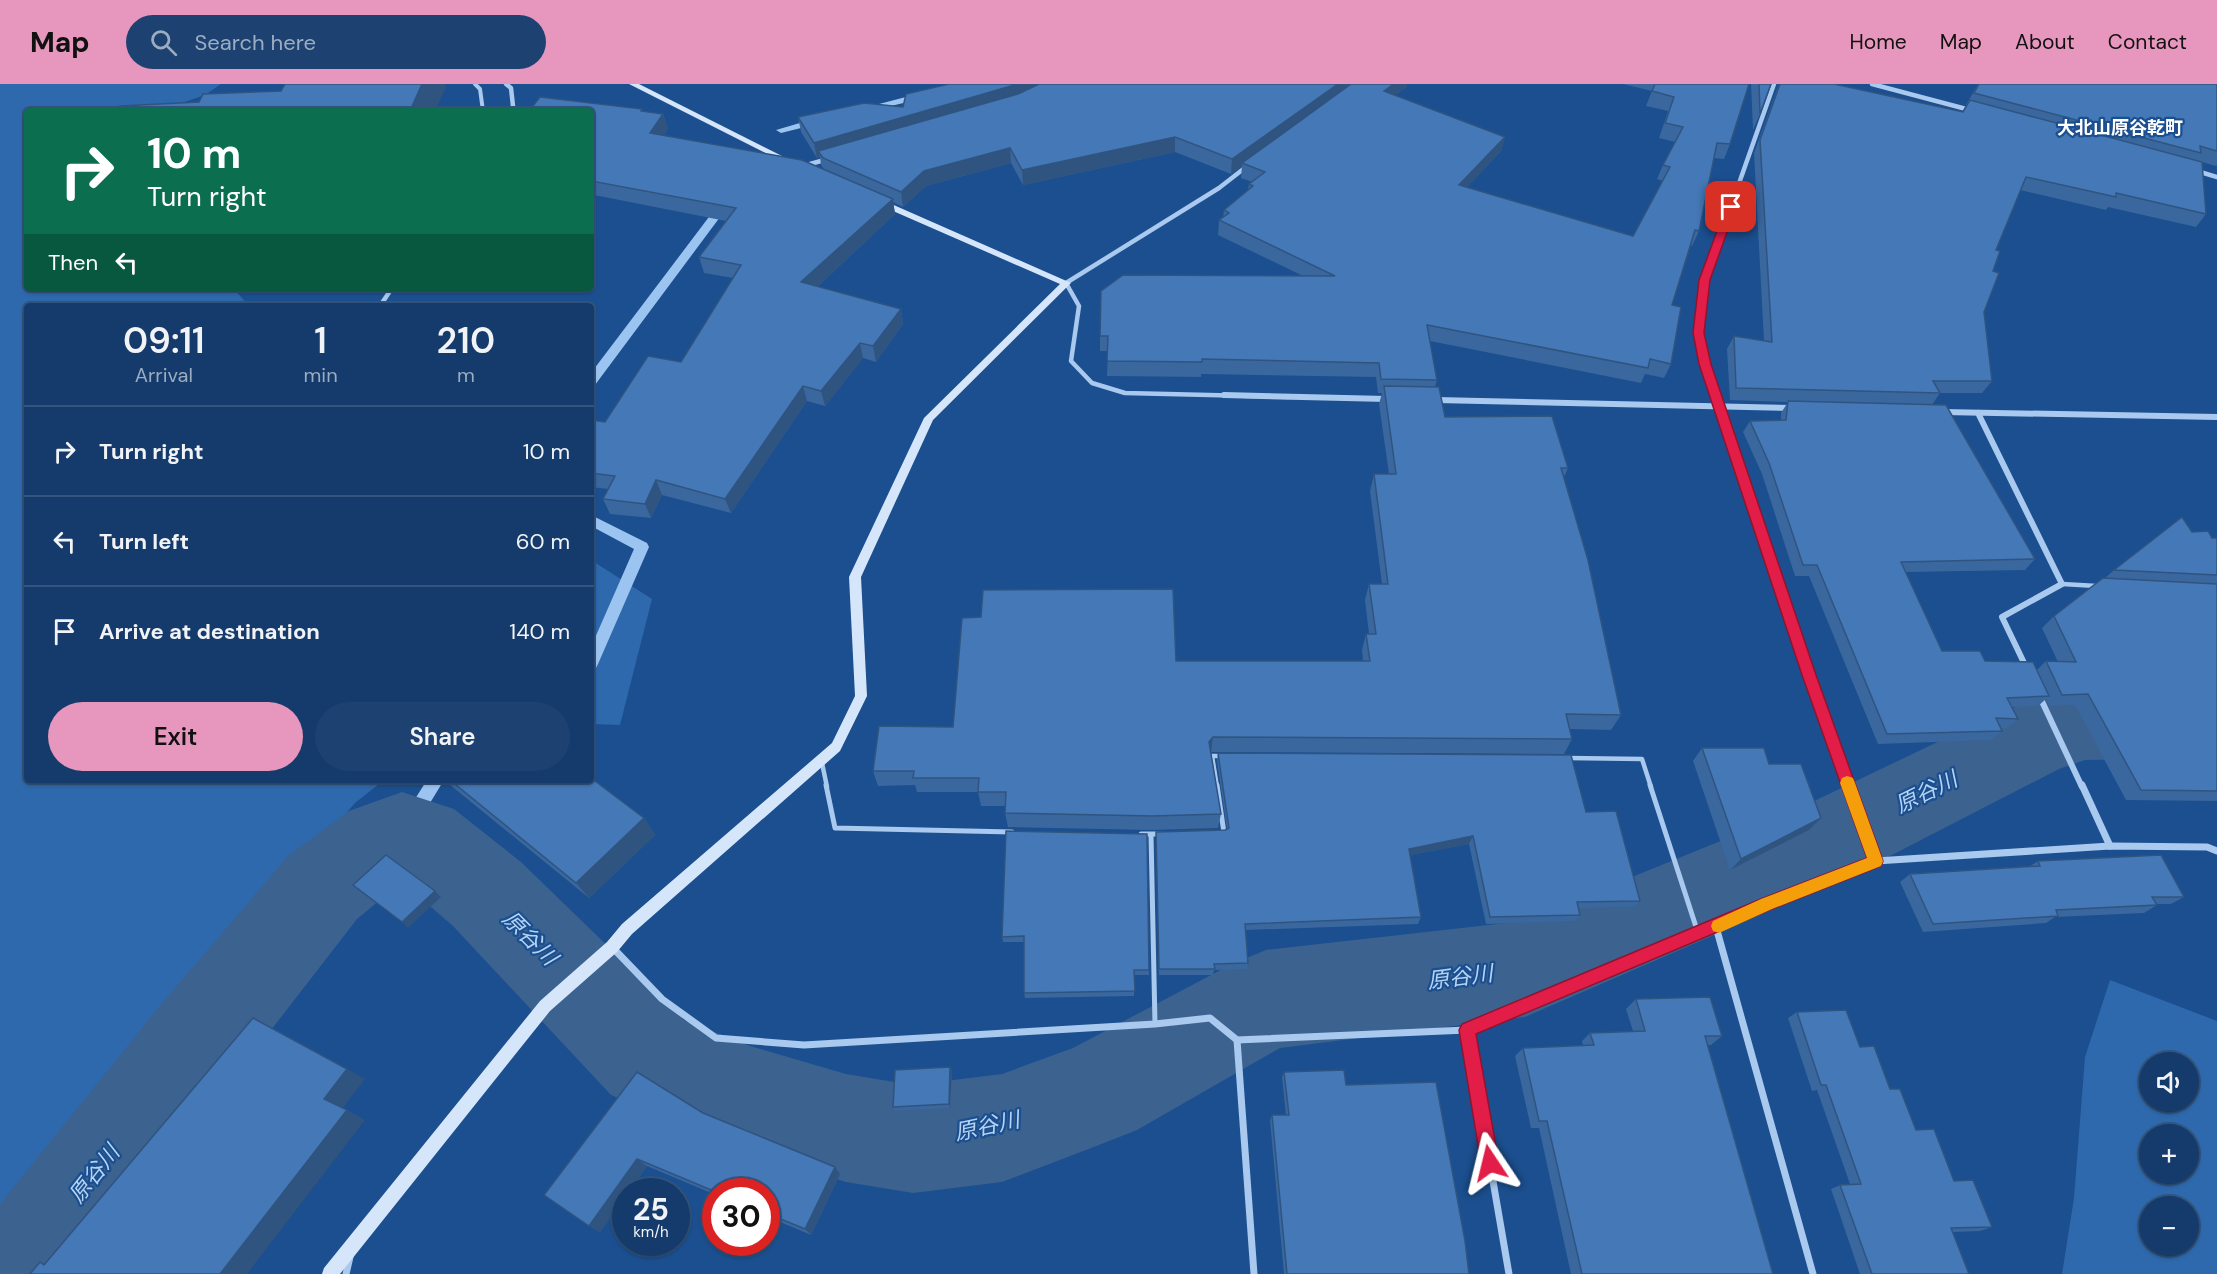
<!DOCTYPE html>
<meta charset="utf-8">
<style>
:root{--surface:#143b6b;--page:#1d4271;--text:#f1f3f6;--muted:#9dadc1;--line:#33557e;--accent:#e797bd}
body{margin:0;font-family:"DM Sans","Noto Sans JP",sans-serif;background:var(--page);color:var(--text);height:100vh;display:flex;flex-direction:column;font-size:22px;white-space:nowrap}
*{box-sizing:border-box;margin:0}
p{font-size:20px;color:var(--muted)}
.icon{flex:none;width:33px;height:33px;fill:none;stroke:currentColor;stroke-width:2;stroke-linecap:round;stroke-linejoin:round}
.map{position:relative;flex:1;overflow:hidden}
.side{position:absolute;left:24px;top:219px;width:570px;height:480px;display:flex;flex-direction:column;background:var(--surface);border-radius:6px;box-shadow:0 2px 4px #0004,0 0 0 2px var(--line)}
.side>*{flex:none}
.hud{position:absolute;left:24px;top:24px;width:570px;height:183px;border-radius:6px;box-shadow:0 2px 4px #0004,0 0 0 2px var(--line);background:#0b6e4f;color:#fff;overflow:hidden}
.fabs{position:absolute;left:2139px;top:968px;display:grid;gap:12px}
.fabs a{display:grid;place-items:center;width:60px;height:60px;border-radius:50%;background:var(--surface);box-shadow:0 2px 4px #0004,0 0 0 2px var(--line);font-size:30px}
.speed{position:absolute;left:612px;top:1094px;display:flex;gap:12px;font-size:30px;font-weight:700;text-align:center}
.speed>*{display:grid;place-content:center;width:78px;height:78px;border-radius:50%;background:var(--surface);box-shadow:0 2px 4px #0004,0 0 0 2px var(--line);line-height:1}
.speed small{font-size:15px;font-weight:400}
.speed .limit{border:9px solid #d22;background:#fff;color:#111}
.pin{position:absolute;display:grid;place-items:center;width:51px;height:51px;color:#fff;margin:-26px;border-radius:12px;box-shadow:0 3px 9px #0006}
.me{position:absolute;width:66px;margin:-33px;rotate:350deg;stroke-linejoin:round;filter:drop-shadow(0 0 4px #0008)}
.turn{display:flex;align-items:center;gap:21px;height:126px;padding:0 24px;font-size:27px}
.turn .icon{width:78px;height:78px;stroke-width:2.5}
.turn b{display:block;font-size:42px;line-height:51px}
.then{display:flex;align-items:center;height:57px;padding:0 24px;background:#0003;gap:12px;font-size:22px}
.eta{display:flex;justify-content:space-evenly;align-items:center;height:102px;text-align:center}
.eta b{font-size:36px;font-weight:600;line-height:42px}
.cta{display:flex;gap:12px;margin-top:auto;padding:12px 24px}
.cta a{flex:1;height:69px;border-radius:36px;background:var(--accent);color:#111;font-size:24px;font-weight:600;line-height:69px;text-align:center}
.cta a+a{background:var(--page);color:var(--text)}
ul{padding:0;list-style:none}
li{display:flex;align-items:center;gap:18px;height:90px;padding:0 24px;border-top:2px solid var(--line)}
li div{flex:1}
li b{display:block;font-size:22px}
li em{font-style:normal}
header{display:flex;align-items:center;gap:36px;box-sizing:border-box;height:84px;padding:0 30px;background:var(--accent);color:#111}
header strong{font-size:28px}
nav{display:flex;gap:33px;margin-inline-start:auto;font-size:21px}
.search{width:420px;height:54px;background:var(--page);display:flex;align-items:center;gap:15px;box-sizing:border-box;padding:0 21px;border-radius:33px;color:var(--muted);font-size:22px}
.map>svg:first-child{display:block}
.green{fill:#2e69ad;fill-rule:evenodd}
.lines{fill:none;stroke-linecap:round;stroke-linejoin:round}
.stream{fill:#9cc4f0;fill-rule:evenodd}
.river{fill:#3c6290;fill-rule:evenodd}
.lane-far2{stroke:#a9c9ee;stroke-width:4}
.lane-far1{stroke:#a9c9ee;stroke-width:4.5}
.lane{stroke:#a9c9ee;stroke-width:5}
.street-far2{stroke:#a9c9ee;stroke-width:4.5}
.street-far1{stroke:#a9c9ee;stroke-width:6}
.street{stroke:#a9c9ee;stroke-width:7}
.secondary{fill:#d6e6fa;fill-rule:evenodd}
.wall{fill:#3a679d}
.shaded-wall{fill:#305480}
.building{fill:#4478b7;stroke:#305480;stroke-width:1.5}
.route{fill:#e11d48;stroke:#92132f;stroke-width:1.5}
.slow{fill:#f59e0b}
.labels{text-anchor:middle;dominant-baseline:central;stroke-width:4.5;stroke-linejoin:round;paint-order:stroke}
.far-neighbourhood-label{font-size:18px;font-weight:bold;fill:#fff;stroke:#1b4f8f}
.water-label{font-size:22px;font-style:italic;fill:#b5d3f5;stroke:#1b4f8f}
</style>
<header>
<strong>Map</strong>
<div class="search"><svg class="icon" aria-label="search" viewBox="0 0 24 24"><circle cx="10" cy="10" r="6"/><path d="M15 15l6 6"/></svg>Search here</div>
<nav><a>Home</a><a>Map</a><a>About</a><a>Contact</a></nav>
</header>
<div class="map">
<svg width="2217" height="1190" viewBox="0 0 2217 1190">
<rect width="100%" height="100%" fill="#1b4f8f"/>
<g class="green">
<polygon points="0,0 221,0 205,11 158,27 27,27 27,204 233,204 249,222 27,222 27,696 384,696 355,719 0,1126"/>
<polygon points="591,476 652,515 620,641 591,640"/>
<path d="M2110,896L2217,937V1190H2062L2074,1114L2085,973ZM2150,978H2188V1017H2150ZM2150,1050H2188V1089H2150ZM2150,1122H2188V1161H2150Z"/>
</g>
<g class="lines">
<g class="stream">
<polygon points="925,8 929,9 929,13 861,29 856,26"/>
<polygon points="817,34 822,37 821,39 781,49 776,46"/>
<polygon points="725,116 731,119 729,121 595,301 591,302 591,289 721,117"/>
<polygon points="591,431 647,459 649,463 598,580 596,584 591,586 591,563 634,465 591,442"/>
<polygon points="427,696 444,696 408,755 402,757 396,755 394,750 396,745"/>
</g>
<polygon class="river" points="2217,598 2217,674 2085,676 2059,685 1855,790 1525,933 1280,964 1137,1046 1099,1061 1002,1098 913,1109 846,1098 750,1068 611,1011 453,842 402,798 357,835 237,990 88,1190 0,1190 0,1120 163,918 289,771 349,727 402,708 454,725 521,778 684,936 750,962 846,990 913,1001 1002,990 1073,964 1230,881 1266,866 1524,837 1787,730 1998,629 2030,618 2085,600"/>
<g class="lane-far2">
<polyline points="475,0 480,5 483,27"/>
<polyline points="280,204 305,204"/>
</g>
<g class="lane-far1">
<polyline points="2062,500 2097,502"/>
<polyline points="1567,674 1642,675 1651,703"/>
<polyline points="822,679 827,703"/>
<polyline points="1217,703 1212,672 1222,672"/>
</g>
<g class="lane">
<polyline points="826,701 835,744 1012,748"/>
<polyline points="1217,701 1224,749 1222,749"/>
<polyline points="1650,701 1698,849"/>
<polyline points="1141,750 1162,750"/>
<polyline points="1151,751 1155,940"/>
</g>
<g class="street-far2">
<polyline points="506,0 511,4 513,22 510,27"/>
<polyline points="1872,0 1970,26"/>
<polyline points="803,82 828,75"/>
<polyline points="1246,83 1219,104 1066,199 1079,222 1071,277 1092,299 1125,309 1289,313"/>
<polyline points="2197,87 2217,93"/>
<polyline points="380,222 392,204"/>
<polyline points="1715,313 1698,249 1705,196 1774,0"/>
</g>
<g class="street-far1">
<polyline points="1224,311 1387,315"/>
<polyline points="1714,311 1849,703"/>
<polyline points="1436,316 1792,324"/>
<polyline points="1943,328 2217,333"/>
<polyline points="1978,329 2062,500 2002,533 2026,583"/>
<polyline points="2039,611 2082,703"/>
</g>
<g class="street">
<polyline points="1849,701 1876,777"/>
<polyline points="2082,701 2110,762"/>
<polyline points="1716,843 1813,1190"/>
<polyline points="613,864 662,915 716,954 804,961 1155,940 1210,934 1237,956 1467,946 1767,820 1876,777 2110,762 2207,763 2217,767"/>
<polyline points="1467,946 1509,1190"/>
<polyline points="1237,956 1254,1190"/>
<polyline points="346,1190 350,1173"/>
</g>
<g class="secondary">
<polygon points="629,0 639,0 794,78 787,80"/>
<polygon points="880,115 1071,199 933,336 861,493 867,612 840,667 632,850 617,868 550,927 340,1190 322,1190 324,1184 540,917 607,858 622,840 832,659 855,612 849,493 924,334 1060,200 877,120 876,118"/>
</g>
</g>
<g class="wall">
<polygon points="1623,0 1749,0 1730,60 1724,75 1714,74 1699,147 1692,162 1691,161 1672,221 1671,280 1664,294 1645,290 1641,299 1430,257 1437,296 1435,303 1445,333 1568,384 1564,393 1621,631 1611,646 1570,645 1572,655 1564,670 1211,668 1221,730 1218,744 1151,746 1008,743 1005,729 1006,722 981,722 978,708 917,708 915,701 878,702 873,687 953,643 1176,577 1363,577 1362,566 1366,550 1369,550 1365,516 1369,500 1382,500 1370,407 1374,390 1389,390 1379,320 1382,309 1378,309 1376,293 1201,290 1201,293 1107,292 1108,267 1100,267 1100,252 1301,191 1218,151 1219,136 1223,134 1224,126 1248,106 1249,100 1252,98 1241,94 1242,82 1231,90 1175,68 1023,101 1011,79 926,102 903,123 893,118 895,130 817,203 901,225 903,240 876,278 863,274 825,322 807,317 731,429 662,411 651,434 610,430 603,415 608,405 591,403 591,336 605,338 681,278 733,194 704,189 699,173 726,137 594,111 591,116 591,27 642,25 643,27 663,30 668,45 664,51 824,85 821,81 820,73 817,74 801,48 798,33 903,23 1407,3 1395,11 1505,53 1501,67 1467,103 1633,152 1663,97 1657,95 1663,81 1675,58 1659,54 1668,27 1646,22 1652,7"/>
<polygon points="1751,0 1771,0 1760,30 1753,46"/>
<polygon points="1779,0 1834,0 1962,28 1978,0 2217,0 2217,81 2216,82 2195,76 2206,130 2196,143 2108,123 2106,126 2020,106 1996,166 1993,187 1984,228 1992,297 1982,309 1940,309 1932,321 2035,475 2025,486 1906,488 1942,567 1985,577 2037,586 2046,577 2058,578 2042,544 2054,532 2105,494 2114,486 2192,448 2212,454 2217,454 2217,717 2126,716 2075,621 2050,622 2046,615 2038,622 2012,623 2018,635 2007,644 2001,644 2002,647 1991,656 1878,660 1809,492 1795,492 1762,390 1743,348 1750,337 1781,336 1781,329 1788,318 1730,316 1727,265 1734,252 1764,257 1754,69"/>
<polygon points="1702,664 1769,680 1821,734 1809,746 1730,786 1693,677"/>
<polygon points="1218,669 1586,728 1640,817 1634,823 1579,824 1580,831 1575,837 1486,840 1469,760 1410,771 1421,833 1418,840 1245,846 1248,879 1247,885 1214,886 1213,891 1159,891 1156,748 1225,746 1227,745 1217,677"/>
<polygon points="444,696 591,696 644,734 655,751 589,814"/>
<polygon points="1147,750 1149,886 1149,891 1134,891 1134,912 1025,914 1024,909 1024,858 1003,858 1002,853"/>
<polygon points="2038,777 2184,813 2171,820 2156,820 2157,821 2144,829 2055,833 2046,839 1923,848 1900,798 1910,790 2030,782"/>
<polygon points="1636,915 1722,952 1711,961 1708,961 1773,1190 1571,1190 1539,1044 1531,1044 1515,972 1523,964 1583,962 1582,957 1590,949 1633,947 1626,925"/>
<polygon points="1797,928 1860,963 1890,1005 1916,1046 1954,1097 1992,1143 1980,1147 1953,1148 1969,1190 1860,1190 1831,1105 1840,1101 1850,1100 1817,1006 1812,1007 1788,934"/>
<polygon points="950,983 952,987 950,1024 895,1027 893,1023"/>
<polygon points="1284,988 1346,1001 1469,1190 1284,1190 1270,1036 1272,1031 1286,1031 1282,993"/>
<polygon points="703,1029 840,1090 811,1151 766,1132 766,1107 716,1107 716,1111 647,1082 600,1148 589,1142 544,1111"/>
</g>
<g class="shaded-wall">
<polygon points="422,0 445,0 446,3 435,27 410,27"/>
<polygon points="1018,0 1045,0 1039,5 818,67 820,73 817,74 814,59"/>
<polygon points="1338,0 1356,0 1242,79 1242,82 1231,90 1232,75"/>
<polygon points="1394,0 1407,0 1407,3 1381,22 1384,7"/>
<polygon points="663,30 668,45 655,64 650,49"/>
<polygon points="1175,53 1175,68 1023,101 1022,86"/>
<polygon points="1505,53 1501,67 1455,116 1459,101"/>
<polygon points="1010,64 1011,79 926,102 903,123 901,108 924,87"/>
<polygon points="591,104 594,111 591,116"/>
<polygon points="893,115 895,130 805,214 801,198"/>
<polygon points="901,225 903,240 876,278 873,262"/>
<polygon points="860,259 863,274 825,322 821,307"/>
<polygon points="803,302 807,317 731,429 725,415"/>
<polygon points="656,396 662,411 651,434 645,420"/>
<polygon points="1213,653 1211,668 1209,658"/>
<polygon points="644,734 655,751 589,814 576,799"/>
<polygon points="1821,734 1809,746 1730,786 1741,775"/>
<polygon points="1473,752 1469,760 1405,772 1409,765"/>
<polygon points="435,807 441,813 408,844 402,838"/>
<polygon points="950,983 952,987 950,1024 949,1020"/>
<polygon points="347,985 365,995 342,1025 324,1015"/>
<polygon points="347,1026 365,1036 247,1190 220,1190"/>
<polygon points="637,1075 647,1082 629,1107 626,1107 626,1112 600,1148 589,1142"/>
<polygon points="835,1083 840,1090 811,1151 805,1145"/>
</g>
<g class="building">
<polygon points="285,0 422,0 410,27 110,27 120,22 199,18 203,10 281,7"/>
<polygon points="949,0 1018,0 814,59 798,33 864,19 903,23 906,10"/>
<polygon points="1039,0 1338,0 1232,75 1175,53 1022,86 1010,64 924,87 901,108 823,74 818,67 1018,10"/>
<polygon points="1351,0 1394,0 1384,7 1505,53 1459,101 1633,152 1670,83 1663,81 1683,43 1665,39 1674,13 1652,7 1655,0 1749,0 1730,60 1717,59 1699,147 1695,146 1672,221 1681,223 1671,280 1650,275 1648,284 1427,241 1437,296 1381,295 1379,279 1202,275 1202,278 1107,277 1108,252 1100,252 1101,207 1123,191 1335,192 1219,136 1229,129 1224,126 1253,102 1249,100 1265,88 1242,79"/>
<polygon points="1759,0 1771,0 1760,30"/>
<polygon points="1780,0 1834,0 1963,28 1970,16 2202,78 2206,130 2116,109 2116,113 2026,93 1996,166 2000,167 1993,187 1999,189 1984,228 1992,297 1933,297 1940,309 1736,304 1734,252 1772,258 1760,56"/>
<polygon points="1979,0 2217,0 2217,67 2200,62 2201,69 1974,9"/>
<polygon points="540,13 642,25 641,27 663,30 650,49 802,76 893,115 801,198 901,225 873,262 860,259 821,307 803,302 725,415 656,396 645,420 603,415 615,392 591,389 591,336 605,338 648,272 681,278 741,181 699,173 736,124 591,97 591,27 529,27"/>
<polygon points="1384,302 1439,303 1445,333 1552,332 1568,384 1561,384 1588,476 1621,631 1566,630 1572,655 1213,653 1209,658 1221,730 1152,732 1005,729 1006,708 978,708 979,694 913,694 914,687 873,687 879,642 953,643 962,534 981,533 983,506 1173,505 1176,577 1370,577 1366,550 1376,550 1369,500 1388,500 1374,390 1396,390"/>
<polygon points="1788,317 1946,321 2035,475 1901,478 1942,567 1980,567 1985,577 2033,578 2049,612 2007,614 2018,635 1996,634 2002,647 1887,650 1817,481 1803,481 1769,379 1750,337 1786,336"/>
<polygon points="2182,433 2192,448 2208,447 2212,454 2217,454 2217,491 2114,486"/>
<polygon points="2103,494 2217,500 2217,707 2141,706 2088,610 2062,611 2046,577 2076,578 2054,532"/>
<polygon points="1702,664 1764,664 1769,680 1801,680 1821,734 1741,775"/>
<polygon points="1218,669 1571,671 1586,728 1616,727 1640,817 1577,818 1580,831 1490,833 1473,752 1409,765 1421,833 1245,840 1248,879 1214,880 1215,885 1159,885 1156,748 1225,746 1229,744"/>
<polygon points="591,694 644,734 576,799 450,696 591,696"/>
<polygon points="1006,747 1147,750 1149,886 1134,886 1135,907 1024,909 1024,852 1002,853"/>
<polygon points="386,771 435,807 402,838 353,801"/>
<polygon points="2161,771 2184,813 2152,813 2157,821 2056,826 2058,832 1933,840 1910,790 2040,782 2038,777"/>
<polygon points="1710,913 1722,952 1705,952 1773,1190 1582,1190 1547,1037 1539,1037 1523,964 1594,961 1590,949 1645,947 1636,915"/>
<polygon points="1846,926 1860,963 1874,962 1890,1005 1900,1005 1916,1046 1934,1045 1954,1097 1973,1096 1992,1143 1951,1144 1969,1190 1872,1190 1840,1101 1861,1100 1826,1001 1821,1001 1797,928"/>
<polygon points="253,934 347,985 324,1015 347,1026 220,1190 30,1190 40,1178 44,1181"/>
<polygon points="950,983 949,1020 893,1023 895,986"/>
<polygon points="1344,986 1346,1001 1436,998 1465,1157 1469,1190 1287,1190 1272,1031 1289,1031 1284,988"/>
<polygon points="637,988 703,1029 835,1083 805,1145 766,1129 766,1107 716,1108 637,1075 589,1142 544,1111"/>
</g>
<polygon class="route" points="1727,120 1736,123 1710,196 1704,249 1711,280 1816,591 1883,777 1881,782 1772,825 1476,950 1499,1079 1496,1085 1490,1088 1484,1085 1481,1079 1459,946 1462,940 1761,815 1867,774 1802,591 1699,280 1693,249 1699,196"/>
<polygon class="slow" points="1847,692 1853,694 1855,699 1883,777 1881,782 1772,825 1719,849 1713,847 1711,842 1713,837 1761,815 1867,774 1840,699 1842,694"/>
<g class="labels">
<g class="far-neighbourhood-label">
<text x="2120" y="44">大北山原谷乾町</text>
</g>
<g class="water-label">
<text transform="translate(1926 708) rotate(-26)">原谷川</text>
<text transform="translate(530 854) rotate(45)">原谷川</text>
<text transform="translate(1460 893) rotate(-7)">原谷川</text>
<text transform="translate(987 1042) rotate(-12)">原谷川</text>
<text transform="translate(94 1090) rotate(-52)">原谷川</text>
</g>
</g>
</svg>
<div class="fabs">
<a><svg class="icon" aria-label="sound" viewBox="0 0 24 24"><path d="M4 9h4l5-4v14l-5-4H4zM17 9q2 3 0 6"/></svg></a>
<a>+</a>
<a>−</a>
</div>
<div class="speed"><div>25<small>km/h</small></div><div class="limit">30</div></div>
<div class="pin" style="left:1731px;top:123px;background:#d93025"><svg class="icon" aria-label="arrive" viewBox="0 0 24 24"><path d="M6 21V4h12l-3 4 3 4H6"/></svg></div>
<svg class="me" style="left:1490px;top:1079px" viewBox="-20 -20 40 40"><path d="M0-17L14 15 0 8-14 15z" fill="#e11d48" stroke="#fff" stroke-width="4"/></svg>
<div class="hud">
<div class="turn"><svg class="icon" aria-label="right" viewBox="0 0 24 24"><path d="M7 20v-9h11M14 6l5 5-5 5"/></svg><div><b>10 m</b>Turn right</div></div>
<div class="then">Then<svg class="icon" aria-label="left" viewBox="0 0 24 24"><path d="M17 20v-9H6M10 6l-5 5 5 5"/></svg></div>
</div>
<section class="side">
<div class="eta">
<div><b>09:11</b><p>Arrival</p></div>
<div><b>1</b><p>min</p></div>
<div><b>210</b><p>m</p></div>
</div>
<ul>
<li><svg class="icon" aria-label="right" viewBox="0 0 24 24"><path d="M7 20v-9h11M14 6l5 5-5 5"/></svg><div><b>Turn right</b></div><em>10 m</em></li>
<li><svg class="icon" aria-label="left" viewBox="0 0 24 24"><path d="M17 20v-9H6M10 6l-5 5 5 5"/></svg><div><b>Turn left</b></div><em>60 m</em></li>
<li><svg class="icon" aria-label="arrive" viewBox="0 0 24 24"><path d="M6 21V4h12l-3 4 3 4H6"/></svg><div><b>Arrive at destination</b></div><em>140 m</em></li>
</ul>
<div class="cta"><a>Exit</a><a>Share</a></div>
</section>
</div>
